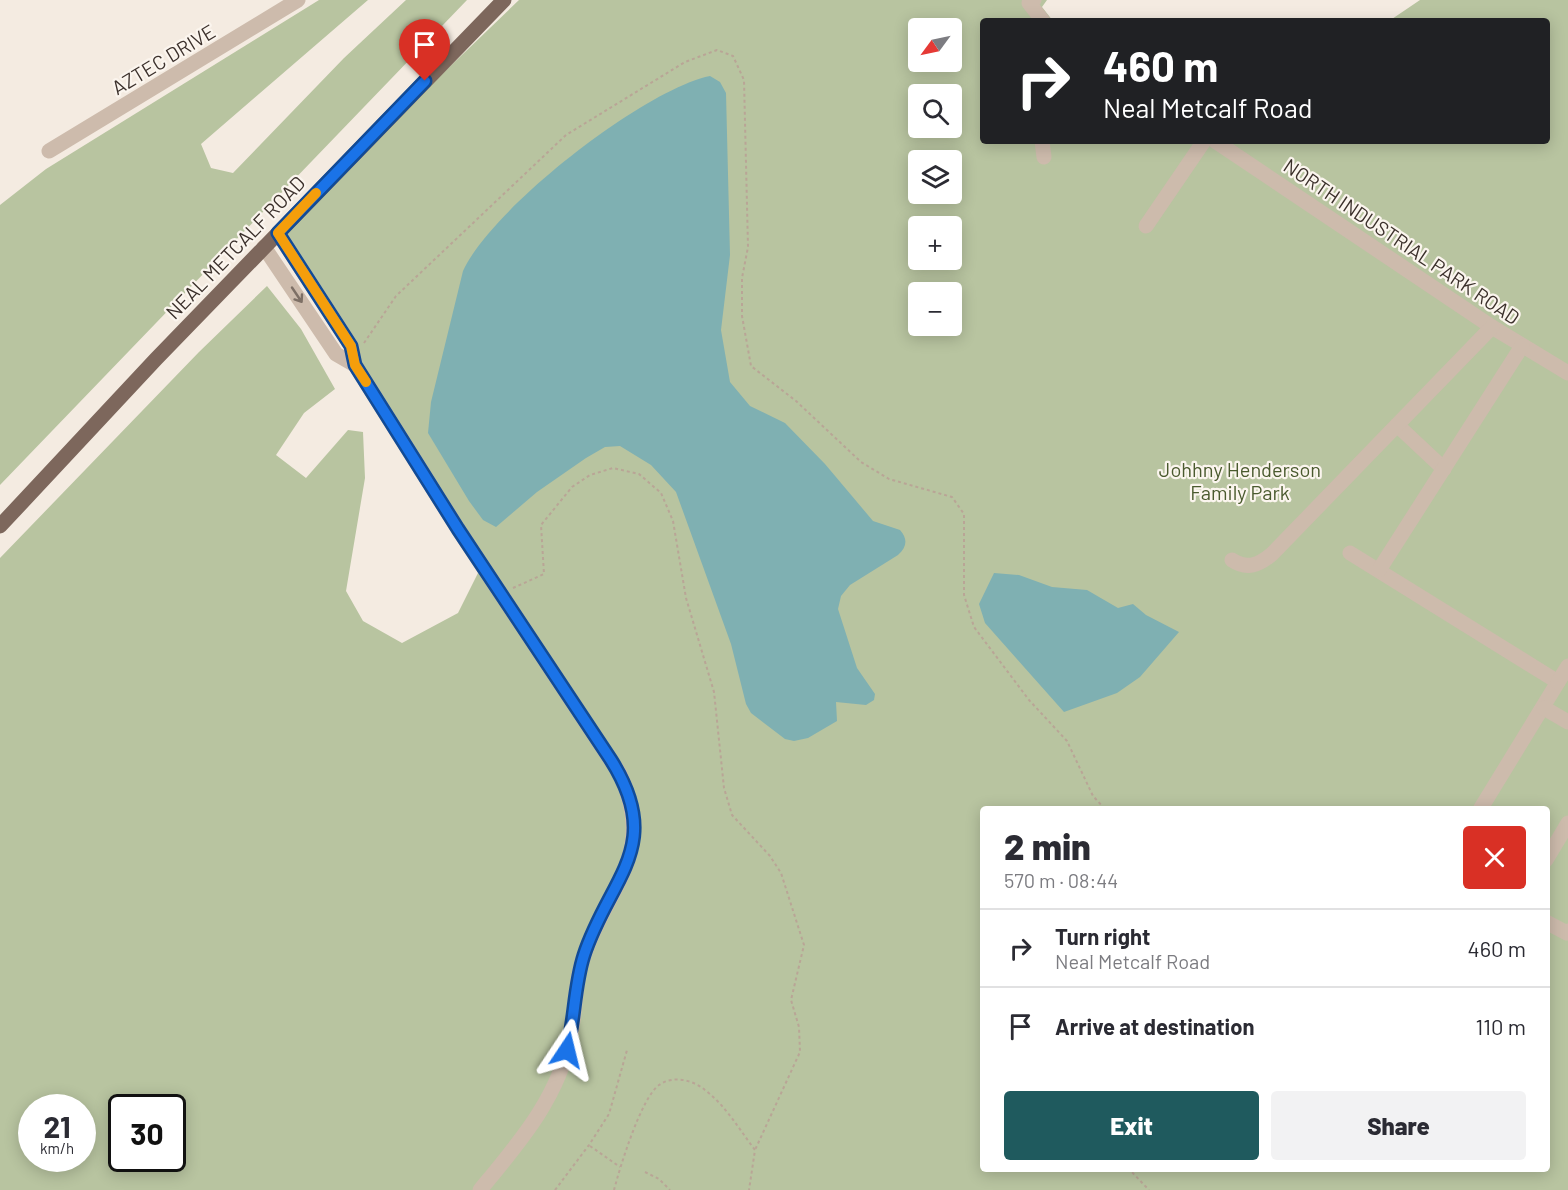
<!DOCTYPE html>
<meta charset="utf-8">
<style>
:root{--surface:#fff;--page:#f2f2f3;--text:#2b2b33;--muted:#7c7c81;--line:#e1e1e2;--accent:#1f5a5e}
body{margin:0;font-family:Barlow,sans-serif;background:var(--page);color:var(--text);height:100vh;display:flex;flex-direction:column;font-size:22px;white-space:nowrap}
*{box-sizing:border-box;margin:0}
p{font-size:20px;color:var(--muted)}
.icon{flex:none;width:33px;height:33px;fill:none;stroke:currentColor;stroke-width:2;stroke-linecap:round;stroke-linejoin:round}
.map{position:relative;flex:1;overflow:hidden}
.sheet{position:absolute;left:980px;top:806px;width:570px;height:366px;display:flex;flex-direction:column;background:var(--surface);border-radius:6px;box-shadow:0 3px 15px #0003}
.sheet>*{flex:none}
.banner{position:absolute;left:980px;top:18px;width:570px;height:126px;border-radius:6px;box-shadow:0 3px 15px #0003;background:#202124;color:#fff;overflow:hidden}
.needle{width:39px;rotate:237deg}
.tools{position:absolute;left:908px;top:18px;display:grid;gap:12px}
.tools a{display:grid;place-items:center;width:54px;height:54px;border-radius:6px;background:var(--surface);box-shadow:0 3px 15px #0003;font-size:30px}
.speed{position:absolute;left:18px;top:1094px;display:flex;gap:12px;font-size:30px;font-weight:700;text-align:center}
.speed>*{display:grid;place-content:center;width:78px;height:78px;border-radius:50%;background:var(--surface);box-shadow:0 3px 15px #0003;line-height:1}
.speed small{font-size:15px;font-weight:400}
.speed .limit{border:3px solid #111;border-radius:9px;background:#fff;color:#111}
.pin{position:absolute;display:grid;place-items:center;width:51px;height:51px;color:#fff;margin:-62px -26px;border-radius:50% 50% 50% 0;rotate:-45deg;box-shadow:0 0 6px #0007}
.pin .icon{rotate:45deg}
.me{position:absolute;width:66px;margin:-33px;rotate:10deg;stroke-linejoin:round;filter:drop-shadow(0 0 4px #0008)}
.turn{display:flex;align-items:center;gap:21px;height:126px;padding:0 24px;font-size:27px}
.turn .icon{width:78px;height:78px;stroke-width:2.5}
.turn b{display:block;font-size:42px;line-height:51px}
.round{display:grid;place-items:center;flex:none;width:63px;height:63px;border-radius:6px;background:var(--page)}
.overview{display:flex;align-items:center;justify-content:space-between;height:102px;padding:0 24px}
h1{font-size:36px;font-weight:800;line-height:45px}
.button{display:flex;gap:12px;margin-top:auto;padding:12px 24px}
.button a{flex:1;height:69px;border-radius:6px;background:var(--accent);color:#fff;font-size:24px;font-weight:800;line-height:69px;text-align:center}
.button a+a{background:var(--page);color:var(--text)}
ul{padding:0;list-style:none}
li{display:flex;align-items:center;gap:18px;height:78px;padding:0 24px;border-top:2px solid var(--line)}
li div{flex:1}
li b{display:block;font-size:22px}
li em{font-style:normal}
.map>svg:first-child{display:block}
.green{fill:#b8c4a0;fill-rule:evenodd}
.water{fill:#7fb0b2}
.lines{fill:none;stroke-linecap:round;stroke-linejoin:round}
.path{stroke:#b9a596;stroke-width:2;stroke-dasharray:3 3;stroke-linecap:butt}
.minor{stroke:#cdbbac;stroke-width:15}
.major{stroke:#7d675c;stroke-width:15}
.oneway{stroke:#7d6f65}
.route-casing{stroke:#114b97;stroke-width:15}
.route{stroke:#1a73e8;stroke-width:10}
.slow{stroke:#f59e0b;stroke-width:10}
.labels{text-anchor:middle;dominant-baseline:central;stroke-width:4.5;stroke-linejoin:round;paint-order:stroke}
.street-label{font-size:20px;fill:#3b302b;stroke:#fbf5ee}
.park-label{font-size:20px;fill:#4a5a2e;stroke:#fbf5ee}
</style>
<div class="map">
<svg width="1568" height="1190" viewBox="0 0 1568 1190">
<rect width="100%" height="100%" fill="#f4ebe1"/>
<g class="green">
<polygon points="319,0 368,0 201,144 211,168 233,173 344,58 406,0 467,0 0,485 0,205 46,169"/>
<path d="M519,0H1047L1042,7L1053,21H982V141H1546V21H1389L1420,0H1568V1190H0V558L199,352L267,286L301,329L335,389L304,413L276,455L306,478L348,430L363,432L365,478L346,591L363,621L402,643L458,613L482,565L355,365L283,227ZM918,28H951V62H918ZM918,94H951V128H918ZM918,160H951V194H918ZM918,226H951V260H918ZM918,292H951V326H918ZM982,808H1546V1168H982ZM32,1107H82V1158H32ZM122,1107H172V1158H122Z"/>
</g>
<g class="water">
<path d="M710,76L720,82L726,93L730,255L721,330L730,382L750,406L785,423L825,464L873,521L900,530C908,539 907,547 898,555L850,585L841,596L838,609L857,668L875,694L874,700L866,705L836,702L837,721L808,738L794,741L785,739L751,713L746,704L731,644L676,492L651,465L620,446L605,447L586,458L537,492L496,527L483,520L469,501L428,433L431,402L463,271C491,209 643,90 710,76Z"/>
<polygon points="994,573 1019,575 1052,587 1087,590 1118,608 1133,604 1146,615 1179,632 1140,677 1117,693 1064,712 985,623 979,604"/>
</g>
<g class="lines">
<g class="path">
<polyline points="364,343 396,296 566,135 685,62 717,50 733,56 744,80 748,247 742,278 742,316 751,366 796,401 861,462 889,479 952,497 964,514 964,595 974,627 1029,700 1067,741 1093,796 1104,808"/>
<polyline points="513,588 544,574 541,525 572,487 590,475 613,468 639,474 661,493 673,521 686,598 714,692 724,788 732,815 770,856 781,873 804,945 791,1000 799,1027 800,1052 755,1150"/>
<polyline points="590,1146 620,1167"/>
<polyline points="1128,1168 1149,1190"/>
<polyline points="645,1172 659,1179 670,1190"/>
<polyline points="555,1190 589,1145 609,1114 627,1050"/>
<path d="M614,1190C620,1167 641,1098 659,1085C673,1075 693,1080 705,1090C726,1106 739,1129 755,1150L749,1190"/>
</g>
<g class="minor">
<polyline points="1034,0 1029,3 1043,21"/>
<polyline points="1042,141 1044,157"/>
<polyline points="1215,141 1492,327 1568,373"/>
<polyline points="49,151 298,0"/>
<polyline points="1146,226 1204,141"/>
<path d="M278,233L351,346L355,365L458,529L620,774C656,854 610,883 585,953C575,979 576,1007 571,1034C560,1096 519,1143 480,1190"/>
<polyline points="264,247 336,354 355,365"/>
<polyline points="1397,425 1444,469"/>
<polyline points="1350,553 1558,682 1481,808"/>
<path d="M1232,560C1247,570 1259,565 1272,554L1492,327"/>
<polyline points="1379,570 1522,346"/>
<polyline points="1558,682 1568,666"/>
<polyline points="1544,708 1568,722"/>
<polyline points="1546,860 1568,823"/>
<polyline points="1546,922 1567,933 1568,931"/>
</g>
<polyline class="major" points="0,526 156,359 504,0"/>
</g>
<defs><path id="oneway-shaft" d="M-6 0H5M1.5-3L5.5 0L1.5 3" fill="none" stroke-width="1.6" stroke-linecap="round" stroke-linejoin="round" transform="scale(1.5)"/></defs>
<use class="oneway" href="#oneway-shaft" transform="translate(297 295) rotate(56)"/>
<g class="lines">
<defs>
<path id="route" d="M425,81L278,233L351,346L355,365L458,529L611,760C666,847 609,878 584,955C574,986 575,1018 567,1050"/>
</defs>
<use href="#route" class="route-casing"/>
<use href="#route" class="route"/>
<polyline class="slow" points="316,193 278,233 351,346 355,365 366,382"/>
</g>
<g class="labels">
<g class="street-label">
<text transform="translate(163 59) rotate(-31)">AZTEC DRIVE</text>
<text transform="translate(1402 241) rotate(34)">NORTH INDUSTRIAL PARK ROAD</text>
<text transform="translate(235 247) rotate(-46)">NEAL METCALF ROAD</text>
</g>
<g class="park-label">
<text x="1240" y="469">Johhny Henderson<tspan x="1240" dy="23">Family Park</tspan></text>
</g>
</g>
</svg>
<div class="tools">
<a><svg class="needle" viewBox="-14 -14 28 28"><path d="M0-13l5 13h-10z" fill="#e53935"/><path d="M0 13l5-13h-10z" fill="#7c7c81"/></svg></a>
<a><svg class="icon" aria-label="search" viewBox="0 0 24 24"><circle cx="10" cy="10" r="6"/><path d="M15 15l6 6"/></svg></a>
<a><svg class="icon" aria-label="layers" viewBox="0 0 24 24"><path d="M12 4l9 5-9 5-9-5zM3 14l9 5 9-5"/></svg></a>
<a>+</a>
<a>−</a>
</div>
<div class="speed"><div>21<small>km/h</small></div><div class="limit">30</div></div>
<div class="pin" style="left:425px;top:81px;background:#d93025"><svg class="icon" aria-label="arrive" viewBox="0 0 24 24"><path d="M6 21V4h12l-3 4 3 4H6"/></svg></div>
<svg class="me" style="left:567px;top:1050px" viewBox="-20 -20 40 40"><path d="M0-17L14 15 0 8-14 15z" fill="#1a73e8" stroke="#fff" stroke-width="4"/></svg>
<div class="banner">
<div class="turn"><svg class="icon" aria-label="right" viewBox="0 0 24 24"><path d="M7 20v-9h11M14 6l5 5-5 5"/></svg><div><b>460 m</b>Neal Metcalf Road</div></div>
</div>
<section class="sheet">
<div class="overview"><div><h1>2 min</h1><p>570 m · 08:44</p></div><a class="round" style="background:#d93025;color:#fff"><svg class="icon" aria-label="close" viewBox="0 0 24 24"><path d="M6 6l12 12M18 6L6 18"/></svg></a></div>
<ul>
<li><svg class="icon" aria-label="right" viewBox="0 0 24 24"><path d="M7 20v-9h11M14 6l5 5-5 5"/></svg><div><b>Turn right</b><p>Neal Metcalf Road</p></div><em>460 m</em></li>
<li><svg class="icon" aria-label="arrive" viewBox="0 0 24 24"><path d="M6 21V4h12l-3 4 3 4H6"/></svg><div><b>Arrive at destination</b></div><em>110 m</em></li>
</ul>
<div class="button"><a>Exit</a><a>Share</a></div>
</section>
</div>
